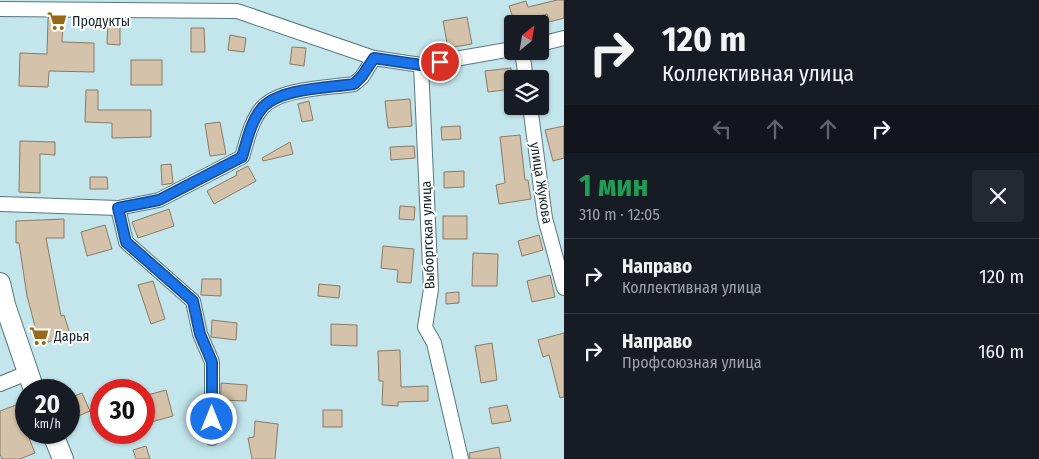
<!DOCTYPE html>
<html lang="ru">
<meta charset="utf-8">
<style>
:root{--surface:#171b24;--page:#242831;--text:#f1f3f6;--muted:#9ea1a6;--line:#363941}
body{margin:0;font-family:"Fira Sans Condensed",sans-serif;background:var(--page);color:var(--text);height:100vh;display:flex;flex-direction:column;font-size:19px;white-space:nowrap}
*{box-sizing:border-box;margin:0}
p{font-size:16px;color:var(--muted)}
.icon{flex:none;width:28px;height:28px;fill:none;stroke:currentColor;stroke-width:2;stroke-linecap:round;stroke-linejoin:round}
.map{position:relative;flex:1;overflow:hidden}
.drawer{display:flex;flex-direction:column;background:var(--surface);width:475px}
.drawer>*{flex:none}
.hud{background:#171b24;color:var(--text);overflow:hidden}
.needle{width:32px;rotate:30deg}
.tools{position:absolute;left:504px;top:15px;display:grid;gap:10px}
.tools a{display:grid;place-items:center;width:45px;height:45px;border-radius:5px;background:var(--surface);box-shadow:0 1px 4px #0004;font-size:25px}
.speed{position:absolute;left:15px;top:379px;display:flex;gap:10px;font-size:25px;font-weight:700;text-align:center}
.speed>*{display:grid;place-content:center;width:65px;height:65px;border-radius:50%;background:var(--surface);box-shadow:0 1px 4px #0004;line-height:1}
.speed small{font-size:12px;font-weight:400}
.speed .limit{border:8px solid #d22;background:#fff;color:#111}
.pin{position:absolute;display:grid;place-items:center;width:42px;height:42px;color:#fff;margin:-21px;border:2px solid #fff;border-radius:50%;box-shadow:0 1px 5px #0007}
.me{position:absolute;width:55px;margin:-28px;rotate:0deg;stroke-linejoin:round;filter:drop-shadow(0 0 4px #0008)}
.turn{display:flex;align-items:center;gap:18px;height:105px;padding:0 15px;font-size:22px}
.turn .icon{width:65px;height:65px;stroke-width:2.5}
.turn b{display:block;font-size:35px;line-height:42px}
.lanes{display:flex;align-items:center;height:48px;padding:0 15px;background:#0003;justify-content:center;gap:25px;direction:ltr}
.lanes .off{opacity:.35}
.round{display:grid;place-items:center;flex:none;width:52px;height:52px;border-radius:5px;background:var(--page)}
.head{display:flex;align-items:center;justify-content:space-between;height:85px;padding:0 15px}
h1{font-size:30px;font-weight:700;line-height:38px;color:#1e9e55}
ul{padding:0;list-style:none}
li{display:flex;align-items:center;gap:15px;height:75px;padding:0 15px;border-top:1px solid var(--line)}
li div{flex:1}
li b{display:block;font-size:19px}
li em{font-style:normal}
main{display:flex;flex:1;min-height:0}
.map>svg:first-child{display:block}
.building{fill:#d4c2aa;stroke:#8a7b64}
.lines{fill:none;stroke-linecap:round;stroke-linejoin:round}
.street-casing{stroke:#57777d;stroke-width:16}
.secondary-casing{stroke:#57777d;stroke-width:22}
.street{stroke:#fff;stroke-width:14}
.secondary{stroke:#fff;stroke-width:20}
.route-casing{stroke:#114b97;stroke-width:12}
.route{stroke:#1a73e8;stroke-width:9}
.labels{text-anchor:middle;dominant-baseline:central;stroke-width:4;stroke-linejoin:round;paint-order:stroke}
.poi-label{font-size:14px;fill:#152225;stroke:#fff;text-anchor:start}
.street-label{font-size:14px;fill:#152225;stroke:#fff}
</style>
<main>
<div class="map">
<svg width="564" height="459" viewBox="0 0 564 459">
<rect width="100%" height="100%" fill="#c2e6ec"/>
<g class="building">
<polygon points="557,0 564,0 564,18 549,22 547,14 515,24 509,6 526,1 528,7"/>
<polygon points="467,17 472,44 448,48 443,21"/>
<polygon points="48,18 63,19 62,42 94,43 94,72 49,71 48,87 19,86 20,53 47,54"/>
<polygon points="108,19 120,19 120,45 107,44"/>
<polygon points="191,28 204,28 205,52 191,52"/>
<polygon points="230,35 246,38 244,52 228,50"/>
<polygon points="292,47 306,48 304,66 290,64"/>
<rect x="131" y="60" width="31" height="25"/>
<polygon points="511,68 512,89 488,92 485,71"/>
<polygon points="86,90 98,90 98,110 151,110 151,137 112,138 112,123 85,122"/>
<polygon points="410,99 412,126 388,128 385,101"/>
<polygon points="309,101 313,120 302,122 298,104"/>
<polygon points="220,122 226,154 210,156 205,124"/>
<polygon points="460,126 461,139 442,140 441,127"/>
<polygon points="564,126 564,158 553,161 545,130"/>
<polygon points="520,135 525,180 528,180 531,199 499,204 496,185 505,183 500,137"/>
<polygon points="20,141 55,142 55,155 40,154 40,193 19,192"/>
<polygon points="290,142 293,154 263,161 262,158"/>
<polygon points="414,146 415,158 391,160 390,147"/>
<polygon points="171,164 173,183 162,185 161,165"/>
<polygon points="248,166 256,181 214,204 207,191 237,175 236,172"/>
<polygon points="464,171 464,187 444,188 444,172"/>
<polygon points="90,177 107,177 108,189 90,189"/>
<polygon points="400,206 415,207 414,220 399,219"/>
<polygon points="169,209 174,226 138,238 132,222"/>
<rect x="443" y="216" width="24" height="23"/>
<polygon points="64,219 64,238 46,238 61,316 64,315 70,334 40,345 27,296 19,243 16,243 16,221"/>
<polygon points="105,225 112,249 87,256 81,232"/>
<polygon points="539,235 543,250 522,256 518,241"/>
<polygon points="383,246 414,249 411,283 397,282 398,270 381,268"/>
<polygon points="473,253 498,254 497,286 472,286"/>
<polygon points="550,275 555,297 532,302 527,281"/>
<polygon points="202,279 221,279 221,296 201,295"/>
<polygon points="153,281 165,319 151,324 138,285"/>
<polygon points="319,284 340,286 339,298 318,296"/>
<polygon points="459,292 459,303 446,304 446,293"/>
<polygon points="212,320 237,323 236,340 211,337"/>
<polygon points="331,324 357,325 357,346 331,345"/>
<polygon points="564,333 564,397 560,398 549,355 543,357 538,340"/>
<polygon points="492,343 497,380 481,383 475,346"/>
<polygon points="400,350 401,387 428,386 428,401 398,402 398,406 382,405 383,381 379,381 378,351"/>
<polygon points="221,383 247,385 246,401 221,400"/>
<polygon points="166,390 173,416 144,424 144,396"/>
<polygon points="82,393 90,411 74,418 69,406 69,398"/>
<polygon points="16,405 35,453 20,459 2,459 0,454 0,411"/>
<polygon points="507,405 511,421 492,424 489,408"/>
<rect x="323" y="410" width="19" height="17"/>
<polygon points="255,421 278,424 275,459 252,459 248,438 254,437"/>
<polygon points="146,446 150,459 136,459 133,450"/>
<polygon points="499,447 501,459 470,459 469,453"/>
</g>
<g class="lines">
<defs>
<g id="street">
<polyline points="0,9 237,11 374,58 421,65 512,49"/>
<polyline points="540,44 564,38"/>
<polyline points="522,51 526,79"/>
<polyline points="421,65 431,289 425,327 434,343 461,459"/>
<polyline points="530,106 545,218 564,288"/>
<path d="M0,204L118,208L159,200L242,157C247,141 251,120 263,107C281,88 328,88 354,84L362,77L374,58"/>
<polyline points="118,208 126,242 193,301 200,334 212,362 212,438"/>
<polyline points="0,384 27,373"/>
</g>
<g id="secondary">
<polyline points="0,283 5,305 34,390"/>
<polyline points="52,432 63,459"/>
</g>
</defs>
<use href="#street" class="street-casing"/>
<use href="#secondary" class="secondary-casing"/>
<use href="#street" class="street"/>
<use href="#secondary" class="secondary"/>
</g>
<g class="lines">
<defs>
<path id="route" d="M212,419V362L200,334L193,301L126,242L118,208L159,200L242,157C247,141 251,120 263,107C281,88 329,88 354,84L362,76L374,58L421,65L440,62"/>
</defs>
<use href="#route" class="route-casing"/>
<use href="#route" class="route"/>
</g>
<defs>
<symbol id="supermarket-bare" viewBox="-9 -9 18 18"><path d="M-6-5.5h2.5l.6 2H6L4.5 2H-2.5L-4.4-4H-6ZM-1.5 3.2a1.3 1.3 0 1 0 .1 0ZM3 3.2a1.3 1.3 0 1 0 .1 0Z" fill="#966917" stroke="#fff" stroke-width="2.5" paint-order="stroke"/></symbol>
</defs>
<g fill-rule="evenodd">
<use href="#supermarket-bare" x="43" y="7" width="28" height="28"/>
<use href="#supermarket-bare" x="25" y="322" width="28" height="28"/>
</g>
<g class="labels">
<g class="poi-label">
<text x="72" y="21">Продукты</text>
<text x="54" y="336">Дарья</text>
</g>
<g class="street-label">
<text transform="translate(541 183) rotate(81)">улица Жукова</text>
<text transform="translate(428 235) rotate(-92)">Выборгская улица</text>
</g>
</g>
</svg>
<div class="tools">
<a><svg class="needle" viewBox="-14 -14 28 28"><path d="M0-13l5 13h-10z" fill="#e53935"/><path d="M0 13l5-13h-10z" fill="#9ea1a6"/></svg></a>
<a><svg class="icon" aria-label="layers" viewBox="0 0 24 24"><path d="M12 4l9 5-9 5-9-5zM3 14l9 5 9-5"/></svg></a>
</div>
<div class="speed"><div>20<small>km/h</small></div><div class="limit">30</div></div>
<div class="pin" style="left:440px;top:62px;background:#d93025"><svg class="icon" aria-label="arrive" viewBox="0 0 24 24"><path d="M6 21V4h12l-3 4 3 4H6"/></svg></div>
<svg class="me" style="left:212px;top:419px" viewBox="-20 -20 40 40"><circle r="17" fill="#1a73e8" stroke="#fff" stroke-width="3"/><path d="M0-11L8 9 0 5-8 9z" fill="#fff"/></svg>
</div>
<section class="drawer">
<div class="hud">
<div class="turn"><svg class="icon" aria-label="right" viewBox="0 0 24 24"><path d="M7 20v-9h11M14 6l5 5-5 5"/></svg><div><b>120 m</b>Коллективная улица</div></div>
<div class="lanes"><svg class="icon off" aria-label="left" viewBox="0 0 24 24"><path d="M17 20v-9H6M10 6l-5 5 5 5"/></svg><svg class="icon off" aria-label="ahead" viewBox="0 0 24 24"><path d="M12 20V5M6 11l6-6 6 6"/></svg><svg class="icon off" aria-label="ahead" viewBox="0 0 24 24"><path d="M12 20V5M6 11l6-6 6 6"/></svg><svg class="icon" aria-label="right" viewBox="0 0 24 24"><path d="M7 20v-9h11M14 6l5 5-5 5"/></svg></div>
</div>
<div class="head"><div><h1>1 мин</h1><p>310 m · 12:05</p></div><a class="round"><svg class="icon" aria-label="close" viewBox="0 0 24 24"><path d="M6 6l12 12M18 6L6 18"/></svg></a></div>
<ul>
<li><svg class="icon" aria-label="right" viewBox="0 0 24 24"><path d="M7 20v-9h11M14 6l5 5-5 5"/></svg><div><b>Направо</b><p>Коллективная улица</p></div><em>120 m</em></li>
<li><svg class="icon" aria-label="right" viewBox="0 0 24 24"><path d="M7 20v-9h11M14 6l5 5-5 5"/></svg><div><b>Направо</b><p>Профсоюзная улица</p></div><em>160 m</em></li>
</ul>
</section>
</main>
